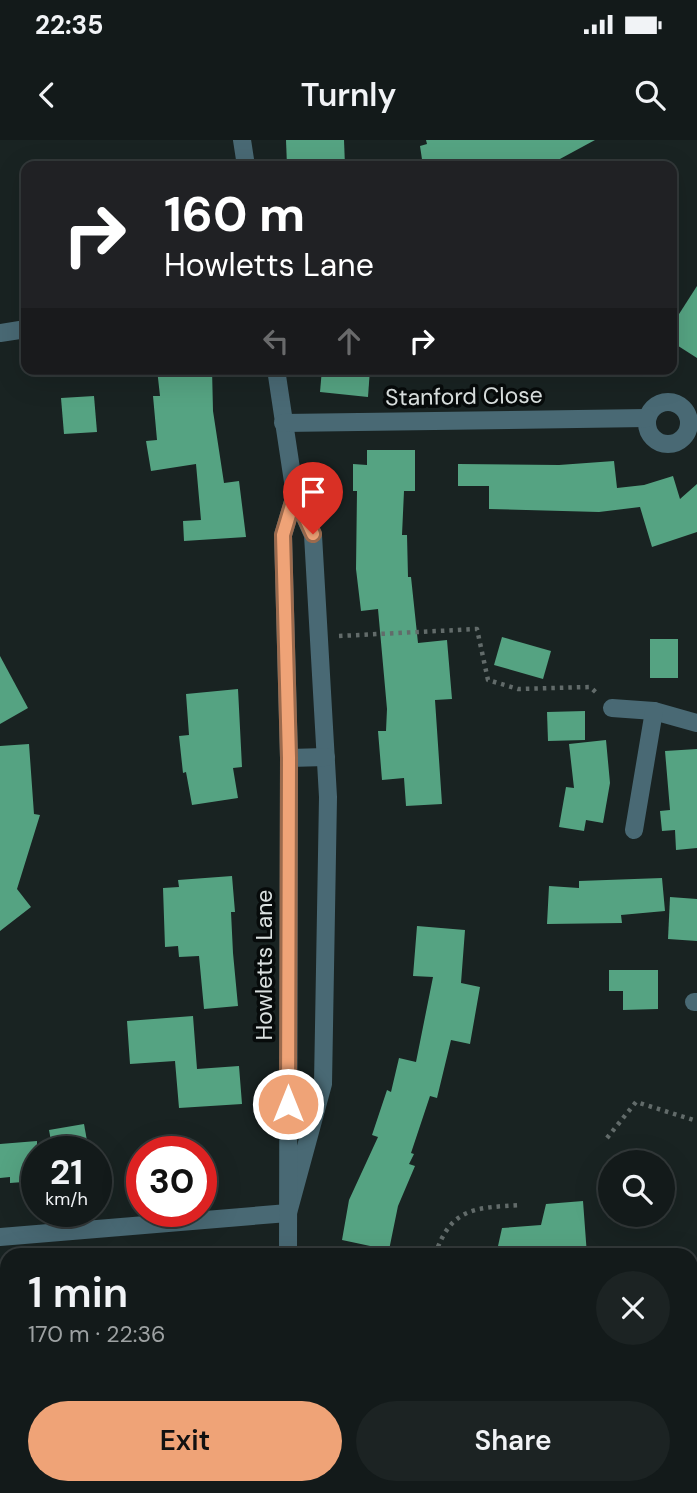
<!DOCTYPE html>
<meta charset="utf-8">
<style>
:root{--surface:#131a1a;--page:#1c2323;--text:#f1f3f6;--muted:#9da1a2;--line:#323839;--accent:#efa377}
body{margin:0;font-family:"DM Sans",sans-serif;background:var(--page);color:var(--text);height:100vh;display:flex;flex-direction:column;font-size:26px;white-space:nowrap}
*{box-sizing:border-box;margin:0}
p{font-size:23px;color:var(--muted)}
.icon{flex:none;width:38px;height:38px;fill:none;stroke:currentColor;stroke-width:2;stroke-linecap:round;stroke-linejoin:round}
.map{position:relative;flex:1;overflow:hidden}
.panel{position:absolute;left:0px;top:1108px;width:698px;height:247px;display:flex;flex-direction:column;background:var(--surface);border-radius:21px 21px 0 0;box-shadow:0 7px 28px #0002,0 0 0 2px var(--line)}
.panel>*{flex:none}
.top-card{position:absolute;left:21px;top:21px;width:656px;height:214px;border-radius:14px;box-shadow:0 7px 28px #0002,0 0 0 2px var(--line);background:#202124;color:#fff;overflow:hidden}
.fabs{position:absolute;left:598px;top:1010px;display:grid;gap:14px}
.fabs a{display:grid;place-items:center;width:77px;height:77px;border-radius:50%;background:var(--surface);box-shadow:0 7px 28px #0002,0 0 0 2px var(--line);font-size:35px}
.speed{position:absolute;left:21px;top:996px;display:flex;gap:14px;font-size:35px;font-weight:700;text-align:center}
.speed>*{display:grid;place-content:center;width:91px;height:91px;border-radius:50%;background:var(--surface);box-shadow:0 7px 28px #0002,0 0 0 2px var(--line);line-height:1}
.speed small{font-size:18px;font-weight:400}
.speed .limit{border:10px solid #d22;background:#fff;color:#111}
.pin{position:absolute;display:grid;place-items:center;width:60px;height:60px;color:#fff;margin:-72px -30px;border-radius:50% 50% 50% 0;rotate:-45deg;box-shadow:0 0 7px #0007}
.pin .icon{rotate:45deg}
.me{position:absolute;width:77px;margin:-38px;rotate:0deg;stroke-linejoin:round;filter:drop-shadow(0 0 5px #0008)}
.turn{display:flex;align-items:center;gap:24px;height:147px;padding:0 28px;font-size:32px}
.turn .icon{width:91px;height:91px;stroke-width:2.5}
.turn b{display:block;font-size:49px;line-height:60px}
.lanes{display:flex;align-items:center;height:66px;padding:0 28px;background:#0003;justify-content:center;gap:35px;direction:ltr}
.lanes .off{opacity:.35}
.round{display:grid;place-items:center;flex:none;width:74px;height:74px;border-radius:37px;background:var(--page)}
.summary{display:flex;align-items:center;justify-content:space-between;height:119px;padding:0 28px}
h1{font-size:42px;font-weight:600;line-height:52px}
.cta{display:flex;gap:14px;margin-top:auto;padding:14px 28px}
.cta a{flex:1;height:80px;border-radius:42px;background:var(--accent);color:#111;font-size:28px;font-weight:600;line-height:80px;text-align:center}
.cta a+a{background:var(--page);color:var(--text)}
.status{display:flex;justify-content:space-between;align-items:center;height:49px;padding:0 35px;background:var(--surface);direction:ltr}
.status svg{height:19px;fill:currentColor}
header{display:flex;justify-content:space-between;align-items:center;height:91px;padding:0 28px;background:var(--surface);font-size:32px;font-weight:600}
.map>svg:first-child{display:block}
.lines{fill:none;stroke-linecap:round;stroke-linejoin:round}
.stream{stroke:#2b5b8a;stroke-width:8}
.building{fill:#55a382}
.path{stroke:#626b6a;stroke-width:4.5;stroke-dasharray:3.5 5;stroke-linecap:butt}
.minor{stroke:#496974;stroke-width:18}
.route-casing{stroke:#9b6a4d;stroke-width:18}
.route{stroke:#efa377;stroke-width:12}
.labels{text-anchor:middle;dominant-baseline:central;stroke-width:7;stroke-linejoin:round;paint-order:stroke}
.street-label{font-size:23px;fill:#dbe1e0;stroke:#070b0b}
</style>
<div class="status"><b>22:35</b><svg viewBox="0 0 49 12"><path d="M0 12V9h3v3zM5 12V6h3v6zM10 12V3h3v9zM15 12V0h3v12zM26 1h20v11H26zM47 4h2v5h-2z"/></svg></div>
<header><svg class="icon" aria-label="back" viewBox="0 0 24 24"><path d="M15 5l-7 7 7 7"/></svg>Turnly<svg class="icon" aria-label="search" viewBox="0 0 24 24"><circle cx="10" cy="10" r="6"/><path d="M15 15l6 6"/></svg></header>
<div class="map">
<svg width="697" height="1353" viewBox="0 0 697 1353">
<rect width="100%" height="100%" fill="#192322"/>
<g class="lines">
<g class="stream">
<polyline points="691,1343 697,1339"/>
<polyline points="678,1353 685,1348"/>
</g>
</g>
<g class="building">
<polygon points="286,0 344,0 345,26 287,26"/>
<polygon points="426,0 595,0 547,26 423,26 420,6 427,4"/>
<polygon points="697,146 697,218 672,202 672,185"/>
<polygon points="157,229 212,229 213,271 224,343 239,341 246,397 184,401 183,381 201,380 196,324 151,331 146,301 157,300 153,256 160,256"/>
<polygon points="322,229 370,229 368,257 320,252"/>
<polygon points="94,256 97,292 64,294 61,258"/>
<polygon points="367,310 415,310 415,351 404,351 402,395 407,395 408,437 411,437 418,503 447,500 452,559 435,560 442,664 406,666 404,638 382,640 378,591 386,591 387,569 378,469 361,471 356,429 357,351 353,351 353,324 367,325"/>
<polygon points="614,321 617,348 644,345 673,336 680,359 697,344 697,392 652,407 640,367 599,372 489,369 489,346 458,346 458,324 559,325"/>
<polygon points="502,497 551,511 543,539 494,525"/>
<rect x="650" y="499" width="28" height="39"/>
<polygon points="0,516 28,568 0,584"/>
<polygon points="238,549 242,627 233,628 238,658 192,665 186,632 183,633 179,596 189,595 186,554"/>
<polygon points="585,571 585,600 548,601 547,572"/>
<polygon points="606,600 610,643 603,683 586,680 584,691 559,687 566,647 574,648 569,604"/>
<polygon points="29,604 34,674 40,675 17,749 31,767 0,791 0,606"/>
<polygon points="697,609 697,708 676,710 675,690 662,691 660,671 670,670 665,611"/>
<polygon points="232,736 235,772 231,772 233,813 238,866 204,869 199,816 179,817 178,806 165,807 163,748 179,747 178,740"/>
<polygon points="662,738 665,771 621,775 622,783 547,784 549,746 579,748 579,741"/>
<polygon points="670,757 697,759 697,801 668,799"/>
<polygon points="417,786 465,790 461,843 480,847 470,904 451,900 437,958 430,956 411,1013 414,1014 409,1024 415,1026 398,1066 389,1110 342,1100 349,1060 378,997 372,995 387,950 391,952 399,918 416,922 433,837 413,836"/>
<polygon points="609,830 658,830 658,869 623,870 623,851 609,851"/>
<polygon points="193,876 197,929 239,926 242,964 179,968 175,921 130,924 127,881"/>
<polygon points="84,984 89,1012 53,1012 49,990"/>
<polygon points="37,1001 37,1041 10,1043 10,1037 0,1038 0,1004"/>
<polygon points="583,1061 587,1115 496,1115 502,1088 541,1085 546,1064"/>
</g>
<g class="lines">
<g class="path">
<polyline points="339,496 477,489 488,540 518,549 590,547 599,555"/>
<polyline points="607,998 636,962 697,981"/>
<path d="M435,1115C451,1067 475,1068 520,1065"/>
<polyline points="691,1134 697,1131"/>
<polyline points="691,1255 697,1254"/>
</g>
<g class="minor">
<polyline points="242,0 246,26"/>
<polyline points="0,193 26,189"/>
<polyline points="276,229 295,355 313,395 328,657 323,944 288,1073"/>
<circle cx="668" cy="283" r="21"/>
<polyline points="283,283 647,278"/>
<polyline points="612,568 654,571 697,583"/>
<polyline points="289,618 326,617"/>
<polyline points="634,690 654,571"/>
<polyline points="694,862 697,862"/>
<polyline points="0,1097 288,1073"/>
<polyline points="288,1115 289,618 283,395 295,355"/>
<polyline points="404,1348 408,1353"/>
</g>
</g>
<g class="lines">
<defs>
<polyline id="route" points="288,964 289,618 283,395 295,355 313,394"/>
</defs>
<use href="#route" class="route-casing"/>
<use href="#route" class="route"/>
</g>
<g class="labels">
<g class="street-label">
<text transform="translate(464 256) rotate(-1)">Stanford Close</text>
<text transform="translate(264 825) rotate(-90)">Howletts Lane</text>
</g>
</g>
</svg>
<div class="fabs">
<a><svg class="icon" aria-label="search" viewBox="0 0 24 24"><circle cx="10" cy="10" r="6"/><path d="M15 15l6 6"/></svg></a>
</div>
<div class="speed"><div>21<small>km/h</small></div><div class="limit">30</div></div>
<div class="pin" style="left:313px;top:394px;background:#d93025"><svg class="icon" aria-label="arrive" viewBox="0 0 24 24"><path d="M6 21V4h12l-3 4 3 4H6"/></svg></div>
<svg class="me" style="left:288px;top:964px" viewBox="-20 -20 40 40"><circle r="17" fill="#efa377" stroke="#fff" stroke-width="3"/><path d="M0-11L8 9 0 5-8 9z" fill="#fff"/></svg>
<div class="top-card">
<div class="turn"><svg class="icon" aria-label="right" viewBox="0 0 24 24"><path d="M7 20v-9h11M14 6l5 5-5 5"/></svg><div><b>160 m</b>Howletts Lane</div></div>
<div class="lanes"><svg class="icon off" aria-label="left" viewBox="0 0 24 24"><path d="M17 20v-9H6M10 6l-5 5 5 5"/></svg><svg class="icon off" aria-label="ahead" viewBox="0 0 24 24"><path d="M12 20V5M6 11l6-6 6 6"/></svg><svg class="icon" aria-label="right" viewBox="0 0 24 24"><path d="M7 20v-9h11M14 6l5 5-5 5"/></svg></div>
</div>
<section class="panel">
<div class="summary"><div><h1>1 min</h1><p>170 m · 22:36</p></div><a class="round"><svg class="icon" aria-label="close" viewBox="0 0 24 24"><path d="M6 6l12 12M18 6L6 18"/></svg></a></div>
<div class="cta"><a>Exit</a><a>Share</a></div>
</section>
</div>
